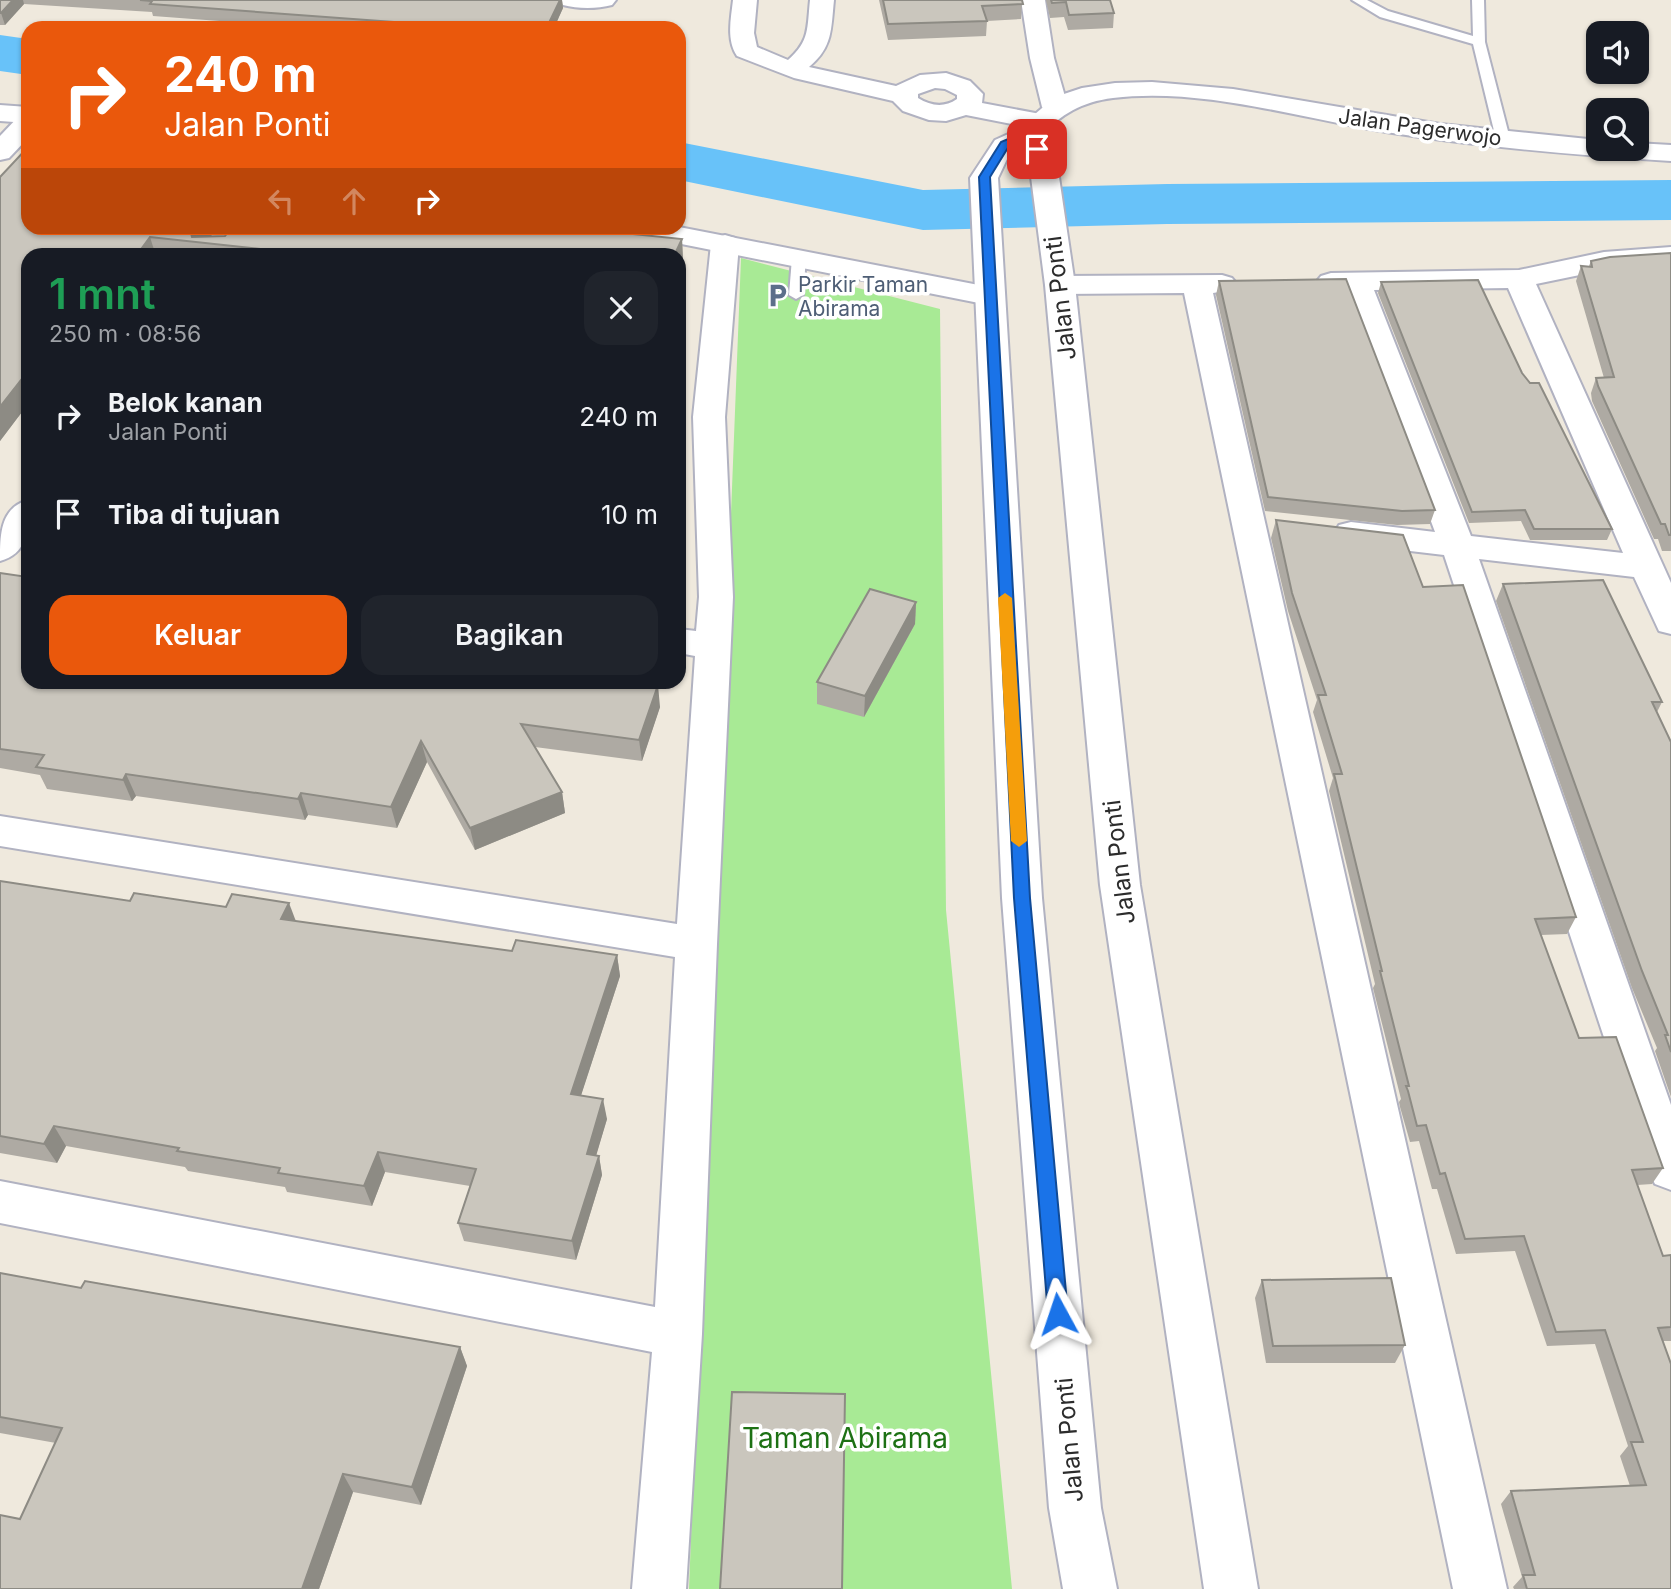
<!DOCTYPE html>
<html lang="id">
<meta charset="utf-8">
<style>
:root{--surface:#171b24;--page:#20242c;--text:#f1f3f6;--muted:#9ea1a6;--accent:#ea580c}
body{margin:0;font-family:Inter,sans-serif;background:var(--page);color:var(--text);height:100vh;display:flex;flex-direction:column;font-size:26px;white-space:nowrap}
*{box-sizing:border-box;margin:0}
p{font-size:23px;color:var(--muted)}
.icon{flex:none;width:38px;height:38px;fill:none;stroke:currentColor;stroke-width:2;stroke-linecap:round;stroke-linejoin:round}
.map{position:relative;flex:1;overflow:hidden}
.details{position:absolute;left:21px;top:248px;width:665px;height:441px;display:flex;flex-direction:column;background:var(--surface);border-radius:21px;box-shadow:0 2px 5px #0004}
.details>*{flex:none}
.top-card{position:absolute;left:21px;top:21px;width:665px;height:214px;border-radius:21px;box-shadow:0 2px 5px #0004;background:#ea580c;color:#fff;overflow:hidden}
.tools{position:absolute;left:1586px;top:21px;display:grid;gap:14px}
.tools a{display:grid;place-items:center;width:63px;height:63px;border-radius:14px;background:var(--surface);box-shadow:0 2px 5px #0004;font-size:35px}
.pin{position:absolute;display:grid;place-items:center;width:60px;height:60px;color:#fff;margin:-30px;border-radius:14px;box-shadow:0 4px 10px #0006}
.me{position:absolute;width:77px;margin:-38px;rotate:355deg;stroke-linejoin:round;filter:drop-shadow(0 0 5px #0008)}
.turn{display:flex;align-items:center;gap:24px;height:147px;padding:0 28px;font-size:32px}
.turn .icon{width:91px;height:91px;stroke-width:2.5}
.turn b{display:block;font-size:49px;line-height:60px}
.lanes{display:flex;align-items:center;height:66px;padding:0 28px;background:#0003;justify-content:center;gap:35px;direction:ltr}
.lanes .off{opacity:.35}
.round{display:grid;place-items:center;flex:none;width:74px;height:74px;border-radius:21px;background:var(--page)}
.summary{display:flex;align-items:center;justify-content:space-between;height:119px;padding:0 28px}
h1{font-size:42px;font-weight:600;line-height:52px;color:#1e9e55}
.button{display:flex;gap:14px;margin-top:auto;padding:14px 28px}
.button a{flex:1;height:80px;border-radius:21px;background:var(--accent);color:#fff;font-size:28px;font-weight:600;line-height:80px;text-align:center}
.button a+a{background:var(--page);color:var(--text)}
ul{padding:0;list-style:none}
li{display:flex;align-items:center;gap:21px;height:98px;padding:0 28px}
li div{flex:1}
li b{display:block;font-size:26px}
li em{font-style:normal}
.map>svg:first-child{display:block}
.green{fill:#a8ea95}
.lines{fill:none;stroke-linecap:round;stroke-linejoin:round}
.river{fill:#68c2f9;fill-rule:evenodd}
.service-casing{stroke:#b1b2c1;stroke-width:4}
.minor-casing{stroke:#b1b2c1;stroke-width:4}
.tertiary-casing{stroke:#b1b2c1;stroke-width:4}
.secondary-casing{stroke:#b1b2c1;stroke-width:4}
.service{fill:#fff;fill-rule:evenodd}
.minor{fill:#fff;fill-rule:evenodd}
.tertiary{fill:#fff;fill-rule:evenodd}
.secondary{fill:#fff;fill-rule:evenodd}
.wall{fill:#aeaaa3}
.shaded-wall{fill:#8d8b84}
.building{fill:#cac6bd;stroke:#8d8b84;stroke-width:2}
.route{fill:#1a73e8;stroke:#114b97;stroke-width:2}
.slow{fill:#f59e0b}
.labels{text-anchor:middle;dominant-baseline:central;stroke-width:7;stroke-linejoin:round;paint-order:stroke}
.far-street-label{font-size:21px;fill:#2c2c2c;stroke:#fff}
.far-service-label{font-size:21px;fill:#4e5e75;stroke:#fff;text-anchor:start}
.street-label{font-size:24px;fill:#2c2c2c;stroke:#fff}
.near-park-label{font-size:28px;fill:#1d7114;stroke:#fff}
</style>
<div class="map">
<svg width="1671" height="1589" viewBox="0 0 1671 1589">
<rect width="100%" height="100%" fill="#efe9dd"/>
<polygon class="green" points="741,258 940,309 946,910 1012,1589 689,1589"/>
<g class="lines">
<g class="river">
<polygon points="0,35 28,39 28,75 0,71"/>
<polygon points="679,142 923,190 1167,184 1671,180 1671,220 1167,224 923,230 679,180"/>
</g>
<defs>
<g id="service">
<polygon points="1352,0 1367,0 1388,11 1473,36 1472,0 1484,0 1485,42 1510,139 1508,142 1503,143 1496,139 1473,44 1380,17"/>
<polygon points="799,254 806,258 803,295 796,299 789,295 792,258"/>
</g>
<g id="minor">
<path d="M559,0H616L612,5C597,9 578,9 563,5Z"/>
<path d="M733,0H757L754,33L757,47L788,60C810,41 807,28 810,0H834C831,29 833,47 809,67L896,86L920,75L946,73L970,81L983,94L982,103L1046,115L1050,121L1046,127L1037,129L966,115L946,121L929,120L903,111L893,101L794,78L737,56C726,40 731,18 733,0ZM935,88L945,89L957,95V99C944,108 931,106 918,98V94Z"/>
<polygon points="1021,0 1045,0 1054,58 1068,107 1064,112 1055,115 1046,112 1042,107 1030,58"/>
<polygon points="28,114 28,138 9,158 0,160 0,136 19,116"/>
<polygon points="725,235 735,238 739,244 725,417 733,597 717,944 702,1334 686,1589 632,1589 652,1352 0,1223 0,1181 655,1307 675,957 0,846 0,816 677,924 695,656 679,653 679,629 696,631 699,597 693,417 711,244 715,238"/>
<path d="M1671,247V265L1604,270L1536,284L1671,583V634L1659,631L1634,577L1479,559L1671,1105V1190L1655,1184L1648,1170L1444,555L1351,544L1339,541L1334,533L1339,525L1351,522L1435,532L1345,290L1321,288L1316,282L1321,276L1331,273L1519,270L1604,252ZM1508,288L1623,553L1471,536L1374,290Z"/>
<polygon points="1222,275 1232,278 1237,284 1232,290 1213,293 1507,1589 1453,1589 1184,293 1060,294 1050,291 1045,285 1050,279 1060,276"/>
<path d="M28,500C28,526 30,553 0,561C0,535 0,508 28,500Z"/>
</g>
<g id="tertiary">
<polygon points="0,105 28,107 28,123 0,121"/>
<polygon points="679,227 989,287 999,290 1004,296 999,302 989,305 641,236 631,234 627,228"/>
</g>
<path id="secondary" d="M1152,82L1233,89L1440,124L1598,140V149H1636V143L1671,145V161C1576,155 1481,147 1386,132C1300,118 1201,87 1113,98C1081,102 1062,114 1040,136L1050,149L1059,177L1075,285L1140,885L1258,1589H1204L1100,885L1045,285L1031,177L1021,147L1008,157L998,178L1042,898L1101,1508L1117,1589H1063L1049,1508L1002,898L970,178L995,140L1015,131L1055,97L1082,88L1115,83Z"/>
</defs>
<use href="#service" class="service-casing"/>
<use href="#minor" class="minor-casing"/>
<use href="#tertiary" class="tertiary-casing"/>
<use href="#secondary" class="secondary-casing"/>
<use href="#service" class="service"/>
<use href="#minor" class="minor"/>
<use href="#tertiary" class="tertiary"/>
<use href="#secondary" class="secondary"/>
</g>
<g class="wall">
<polygon points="0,0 562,0 563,8 554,28 312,28 153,16 152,12 24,4 5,25 0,25"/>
<polygon points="879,0 1022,0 1021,19 987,21 986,36 888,40"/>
<polygon points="1046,0 1110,0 1114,13 1113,28 1068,30 1064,17 1050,18"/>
<polygon points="28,147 28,228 217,228 211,236 225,236 231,228 574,228 682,239 683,260 679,270 679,256 28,256 28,404 0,441 0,177"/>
<polygon points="1671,253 1671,551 1662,551 1658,539 1654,539 1592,401 1591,393 1596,378 1604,378 1576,281 1581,266 1589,266 1591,261"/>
<polygon points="1219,281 1435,510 1430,524 1397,525 1265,511 1216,295"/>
<polygon points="1381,282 1522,373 1612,529 1607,540 1530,540 1521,521 1469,523 1378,293"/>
<polygon points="1276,520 1423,587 1576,917 1567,934 1541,935 1579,1038 1663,1168 1652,1184 1637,1185 1663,1256 1671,1255 1671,1341 1663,1341 1671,1589 1514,1589 1513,1587 1522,1577 1501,1504 1511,1491 1630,1486 1620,1456 1628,1446 1595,1344 1547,1346 1515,1251 1456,1254 1437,1189 1432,1189 1419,1141 1410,1142 1400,1107 1399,1102 1401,1099 1373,988 1375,984 1329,791 1333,778 1313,712 1317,700 1288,611 1271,538"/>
<polygon points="0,573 660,707 642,761 535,747 562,792 565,813 475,850 427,762 397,828 308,815 305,820 136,796 132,801 47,789 40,775 0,768"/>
<polygon points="1503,584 1662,702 1657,712 1671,742 1671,1097 1655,1051 1657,1048 1632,988 1496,601"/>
<polygon points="916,602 915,624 864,717 817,704 817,682"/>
<polygon points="0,881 130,901 296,921 512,951 617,955 620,976 581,1095 607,1119 596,1155 599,1156 602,1175 576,1260 464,1241 458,1223 470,1186 385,1172 372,1206 287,1192 285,1187 188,1171 185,1167 66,1146 57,1163 0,1153"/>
<polygon points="0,1273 81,1288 460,1347 467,1366 421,1505 353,1492 319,1589 0,1589 20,1519 56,1443 0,1433"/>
<polygon points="1262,1280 1405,1345 1395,1363 1266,1363 1255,1298"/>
</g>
<g class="shaded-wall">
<polygon points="13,0 23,0 24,4 5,25 1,13"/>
<polygon points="560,0 562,0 563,8 554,28 547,28"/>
<polygon points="196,228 217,228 206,243 192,237 191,233"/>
<polygon points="150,237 156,256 136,256"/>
<polygon points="682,239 683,260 679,270 679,256 674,256"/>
<polygon points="28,371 28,404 0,441 0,407"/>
<polygon points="916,602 915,624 864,717 865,696"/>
<polygon points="658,685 660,707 642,761 639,740"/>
<polygon points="421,741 427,762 397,828 391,807"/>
<polygon points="126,774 136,796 132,801 123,780"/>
<polygon points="562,792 565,813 475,850 470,828"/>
<polygon points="301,793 308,815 305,820 298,799"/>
<polygon points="289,903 297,924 281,919"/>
<polygon points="617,955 620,976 575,1114 571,1094"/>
<polygon points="603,1099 607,1119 591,1173 587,1154"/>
<polygon points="54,1126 66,1146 57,1163 44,1144"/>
<polygon points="378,1152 385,1172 372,1206 364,1186"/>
<polygon points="599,1156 602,1175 576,1260 572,1241"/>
<polygon points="460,1347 467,1366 421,1505 412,1487"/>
<polygon points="343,1474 353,1492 319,1589 302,1589"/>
</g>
<g class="building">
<polygon points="0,0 13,0 1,13 0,13"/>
<polygon points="140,0 560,0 547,27 479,24 476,28 150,4 152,1"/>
<polygon points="883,0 1022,0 1023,4 982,6 987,21 888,24"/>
<polygon points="1051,0 1110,0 1114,13 1069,15 1066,2 1052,3"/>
<polygon points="28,147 28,228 196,228 191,233 192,237 225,236 231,228 574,228 682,239 674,256 275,256 278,251 150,237 136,256 28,256 28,371 0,407 0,177"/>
<polygon points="1671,253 1671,535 1669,535 1665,524 1661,524 1598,386 1596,378 1614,377 1581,266 1592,267 1591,261 1610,257"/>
<polygon points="1346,279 1435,510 1402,511 1268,497 1219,281"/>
<polygon points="1478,280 1522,373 1530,383 1539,383 1612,529 1534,529 1525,510 1472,512 1381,282"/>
<polygon points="1276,520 1403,535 1423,587 1463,585 1576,917 1535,919 1579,1038 1616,1037 1663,1168 1632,1170 1663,1256 1671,1255 1671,1327 1658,1328 1671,1364 1671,1589 1527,1589 1523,1575 1535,1575 1511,1491 1646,1485 1631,1442 1643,1442 1605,1330 1556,1332 1524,1236 1465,1239 1445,1173 1440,1174 1426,1125 1417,1126 1408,1091 1406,1086 1409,1086 1380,971 1382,971 1334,774 1342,774 1318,695 1326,695 1292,593"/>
<polygon points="0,573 28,577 28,682 638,682 658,685 639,740 521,724 562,792 470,828 421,741 391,807 301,793 298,799 126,774 123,780 36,767 44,755 0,749"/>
<polygon points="1603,580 1662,702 1652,702 1671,742 1671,1052 1665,1035 1668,1035 1642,971 1503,584"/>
<polygon points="870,589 916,602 865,696 817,682"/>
<polygon points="0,881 130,901 134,893 226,907 232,894 289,903 281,919 512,951 516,940 617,955 571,1094 603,1099 587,1154 599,1156 572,1241 458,1223 476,1169 378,1152 364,1186 278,1173 280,1168 177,1151 179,1148 54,1126 44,1144 0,1136"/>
<polygon points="0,1273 81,1288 85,1281 460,1347 412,1487 343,1474 302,1589 0,1589 0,1515 20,1519 62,1428 0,1417"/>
<polygon points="1391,1278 1405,1345 1273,1346 1262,1280"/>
<polygon points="732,1392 845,1394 842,1589 720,1589"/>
</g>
<polygon class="route" points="1025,132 1041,147 1041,152 1033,152 1024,140 1009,146 990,177 1030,898 1068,1314 1065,1321 1058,1323 1051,1321 1048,1314 1014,898 979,177 1001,142"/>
<polygon class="slow" points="1005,593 1012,598 1027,841 1019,847 1011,841 998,598"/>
<defs>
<symbol id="parking-bare" viewBox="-9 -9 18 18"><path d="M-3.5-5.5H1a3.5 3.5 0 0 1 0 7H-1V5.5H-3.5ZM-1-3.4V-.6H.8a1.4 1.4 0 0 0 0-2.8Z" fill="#5c6f8a" stroke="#fff" stroke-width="2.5" paint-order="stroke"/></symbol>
</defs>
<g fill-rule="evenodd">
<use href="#parking-bare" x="760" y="278" width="35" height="35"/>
</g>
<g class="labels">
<g class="far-street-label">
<text transform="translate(1420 127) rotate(8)">Jalan Pagerwojo</text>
</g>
<g class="far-service-label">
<text x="798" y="284">Parkir Taman<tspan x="798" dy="24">Abirama</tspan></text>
</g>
<g class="street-label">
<text transform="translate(1060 298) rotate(-97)">Jalan Ponti</text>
<text transform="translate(1119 862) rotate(-97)">Jalan Ponti</text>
<text transform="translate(1069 1440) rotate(-95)">Jalan Ponti</text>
</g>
<g class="near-park-label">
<text x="845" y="1438">Taman Abirama</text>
</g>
</g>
</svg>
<div class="tools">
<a><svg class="icon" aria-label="sound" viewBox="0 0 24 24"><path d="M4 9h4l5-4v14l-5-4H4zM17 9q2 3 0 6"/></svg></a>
<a><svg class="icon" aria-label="search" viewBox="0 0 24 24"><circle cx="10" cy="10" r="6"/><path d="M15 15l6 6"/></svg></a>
</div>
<div class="pin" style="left:1037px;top:149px;background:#d93025"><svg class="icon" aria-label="arrive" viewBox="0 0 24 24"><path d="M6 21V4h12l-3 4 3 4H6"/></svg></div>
<svg class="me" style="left:1058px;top:1314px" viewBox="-20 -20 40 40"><path d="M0-17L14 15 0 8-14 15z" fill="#1a73e8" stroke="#fff" stroke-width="4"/></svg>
<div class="top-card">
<div class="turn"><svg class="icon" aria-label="right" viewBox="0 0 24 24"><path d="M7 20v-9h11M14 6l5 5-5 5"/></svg><div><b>240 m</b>Jalan Ponti</div></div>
<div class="lanes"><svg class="icon off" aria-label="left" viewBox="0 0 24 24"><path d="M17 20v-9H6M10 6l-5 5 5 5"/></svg><svg class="icon off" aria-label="ahead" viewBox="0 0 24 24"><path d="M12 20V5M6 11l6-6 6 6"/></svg><svg class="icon" aria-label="right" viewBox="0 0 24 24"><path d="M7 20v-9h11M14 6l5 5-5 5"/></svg></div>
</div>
<section class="details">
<div class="summary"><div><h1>1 mnt</h1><p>250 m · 08:56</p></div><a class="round"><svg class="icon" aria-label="close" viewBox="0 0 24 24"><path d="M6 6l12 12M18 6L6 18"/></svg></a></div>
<ul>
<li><svg class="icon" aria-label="right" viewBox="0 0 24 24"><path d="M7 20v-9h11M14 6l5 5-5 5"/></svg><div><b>Belok kanan</b><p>Jalan Ponti</p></div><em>240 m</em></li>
<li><svg class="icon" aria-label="arrive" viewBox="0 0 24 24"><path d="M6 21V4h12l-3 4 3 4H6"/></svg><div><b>Tiba di tujuan</b></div><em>10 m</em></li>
</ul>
<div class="button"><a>Keluar</a><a>Bagikan</a></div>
</section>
</div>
